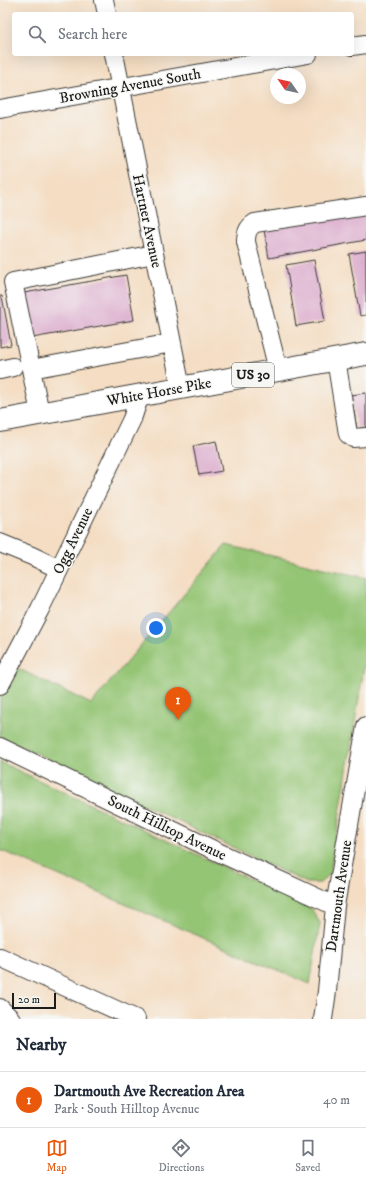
<!DOCTYPE html>
<html lang="en">
<head>
<meta charset="utf-8">
<style>
  body { margin:0; font-family:"IM FELL DW Pica",serif; background:#f6f6f7; color:#1f2937 }
  .compass { position:absolute; left:270px; top:68px; width:36px; height:36px; border-radius:50%; background:#fff; box-shadow:0 4px 16px #0002; rotate:304deg }
  .scale { position:absolute; left:12px; bottom:10px; width:44px; box-sizing:border-box; padding-left:4px; border:2px solid #1c1c1c; border-top:0; font-size:11px; line-height:14px; white-space:nowrap; color:#1c1c1c; -webkit-text-stroke:3px #f6f6f2; paint-order:stroke }
  .you { position:absolute; left:156px; top:628px; width:14px; height:14px; margin:-10px; border:3px solid #fff; border-radius:50%; background:#1a73e8; box-shadow:0 0 0 6px #1a73e833 }
  .badge { display:grid; place-items:center; width:26px; height:26px; border-radius:50%; background:#ea580c; color:#fff; font-size:13px; font-weight:700 }
  .pin { position:absolute; translate:-50% -33px; filter:drop-shadow(0 1px 2px #0008) }
  .pin::after { content:''; position:absolute; top:21px; width:14px; height:12px; background:inherit; clip-path:polygon(0 0,100% 0,50% 100%) }
  .list { margin:0; padding:0; list-style:none }
  h2 { display:flex; justify-content:space-between; align-items:center; height:52px; margin:0; padding:0 16px; font-size:17px }
  h2 small { font-size:13px; font-weight:400; color:#747a83 }
  .list li { display:grid; grid-template-columns:26px 1fr auto; gap:12px; align-items:center; box-sizing:border-box; height:56px; padding:0 16px; border-top:1px solid #e0e1e3 }
  .list b { display:block; font-size:15px; white-space:nowrap }
  .list p { margin:0; font-size:13px; white-space:nowrap; color:#747a83 }
  .list em { font-size:13px; font-style:normal; color:#747a83 }
  .icon { flex:none; width:22px; height:22px; fill:none; stroke:currentColor; stroke-width:2; stroke-linecap:round; stroke-linejoin:round }
  .map { position:relative; flex:none; width:366px; height:1019px; overflow:hidden }
  .search { position:absolute; background:#fff; box-shadow:0 4px 16px #0002; left:12px; right:12px; top:12px; height:44px; display:flex; align-items:center; gap:10px; box-sizing:border-box; padding:0 14px; border-radius:4px; color:#747a83; font-size:15px }
  .sheet { height:108px; background:#fff }
  nav { display:flex; justify-content:space-around; align-items:center; box-sizing:border-box; height:56px; border-top:1px solid #e0e1e3; background:#fff; font-size:11px; color:#747a83 }
  nav a { display:grid; justify-items:center; gap:2px }
  nav .on { color:#ea580c }
  .map>svg:first-child { display:block }
</style>
</head>
<body>
<div class="map">
<svg width="366" height="1019" viewBox="0 0 366 1019">
  <rect width="100%" height="100%" fill="#f6f6f2"/>
  <filter id="ink" filterUnits="userSpaceOnUse"><feTurbulence type="fractalNoise" baseFrequency=".025" numOctaves="2"/><feDisplacementMap in="SourceGraphic" scale="8" xChannelSelector="R" yChannelSelector="G"/><feConvolveMatrix kernelMatrix="1 2 1 2 8 2 1 2 1" color-interpolation-filters="sRGB"/></filter>
  <filter id="wash" filterUnits="userSpaceOnUse"><feTurbulence type="fractalNoise" baseFrequency=".012" numOctaves="4" result="noise"/><feDisplacementMap in="SourceGraphic" scale="16" xChannelSelector="R" yChannelSelector="G"/><feGaussianBlur stdDeviation="0.9" result="paint"/><feColorMatrix in="noise" values="0 0 0 0 0 0 0 0 0 0 0 0 0 0 0 0 0 1.4 0 .05"/><feComposite in="paint" operator="in"/></filter>
  <g filter="url(#wash)">
    <rect width="100%" height="100%" fill="#f4ddc2"/>
    <path fill="#94c574" stroke="#587048" d="M226,545L366,578V655L330,874L320,883H307L0,736V699L17,668L91,704Z
      M0,762L311,908L320,923L310,984L0,850Z"/>
    <g id="blocks">
      <path fill="#dcaccd" d="M366,210V240L269,258L264,230Z
        M366,251V315L360,316L349,254Z
        M314,260L325,321L296,326L286,265Z
        M126,275L134,320L32,338L24,293Z
        M0,296H2L11,345L0,347Z
        M366,393V427L357,429L351,395Z
        M216,441L222,471L199,475L193,446Z"/>
    </g>
  </g>
  <g filter="url(#ink)">
    <use href="#blocks" fill-opacity="0" stroke="#3c3935" stroke-width="1"/>
    <g fill="none" stroke-linecap="round" stroke-linejoin="round">
      <defs>
        <path id="minor" d="M104,0L107,14
          M352,46L366,44
          M114,54L181,388
          M0,109L308,54
          M336,359L348,434L353,438L366,437
          M31,369L13,282L154,254
          M0,370L13,367
          M278,370L246,242C246,234 247,228 255,223L366,206
          M40,413L31,369L172,343
          M0,543L32,556L59,569
          M0,685L40,609L132,419L140,395
          M0,747L220,853L335,906
          M0,957L136,1019
          M0,1008L11,1019
          M323,1019L327,991L335,906L366,726"/>
        <path id="highway" d="M0,421L366,354"/>
      </defs>
      <use href="#minor" stroke="#3c3935" stroke-width="20"/>
      <use href="#highway" stroke="#3c3935" stroke-width="24"/>
      <use href="#minor" stroke="#fff" stroke-width="18"/>
      <use href="#highway" stroke="#fff" stroke-width="22"/>
    </g>
  </g>
  <g text-anchor="middle" dominant-baseline="central" stroke-width="3" stroke-linejoin="round" paint-order="stroke">
    <rect fill="#f6f6f2" stroke="#5d5d5c" stroke-width="1" x="232" y="363" width="42" height="24" rx="3"/>
    <g font-size="14" font-weight="bold" fill="#1c1c1c">
      <text x="253" y="375">US 30</text>
    </g>
    <g font-size="15" fill="#1c1c1c" stroke="#f6f6f2">
      <text transform="translate(130 86) rotate(-10)">Browning Avenue South</text>
      <text transform="translate(147 221) rotate(78)">Hartner Avenue</text>
      <text transform="translate(159 392) rotate(-10)">White Horse Pike</text>
      <text transform="translate(73 541) rotate(-64)">Ogg Avenue</text>
      <text transform="translate(167 828) rotate(26)">South Hilltop Avenue</text>
      <text transform="translate(339 896) rotate(-82)">Dartmouth Avenue</text>
    </g>
  </g>
</svg>
<svg class="compass" viewBox="-18 -18 36 36"><path d="M0-13l5 13h-10z" fill="#e53935"/><path d="M0 13l5-13h-10z" fill="#747a83"/></svg>
<div class="scale">20 m</div>
<div class="you"></div>
<div class="pin badge" style="left:178px;top:720px">1</div>
<div class="search"><svg class="icon" aria-label="search" viewBox="0 0 24 24"><circle cx="10" cy="10" r="6"/><path d="M15 15l6 6"/></svg>Search here</div>
</div>
<section class="sheet">
<h2>Nearby<small></small></h2>
<ul class="list">
<li><span class="badge">1</span><div><b>Dartmouth Ave Recreation Area</b><p>Park · South Hilltop Avenue</p></div><em>40 m</em></li>
</ul>
</section>
<nav>
<a class="on"><svg class="icon" aria-label="map" viewBox="0 0 24 24"><path d="M3 6l6-2 6 2 6-2v14l-6 2-6-2-6 2zM9 4v14M15 6v14"/></svg>Map</a>
<a><svg class="icon" aria-label="directions" viewBox="0 0 24 24"><path d="M12 3l9 9-9 9-9-9zM9 14v-3h6M13 9l2 2-2 2"/></svg>Directions</a>
<a><svg class="icon" aria-label="saved" viewBox="0 0 24 24"><path d="M7 4h10v16l-5-4-5 4z"/></svg>Saved</a>
</nav>
</body>
</html>
